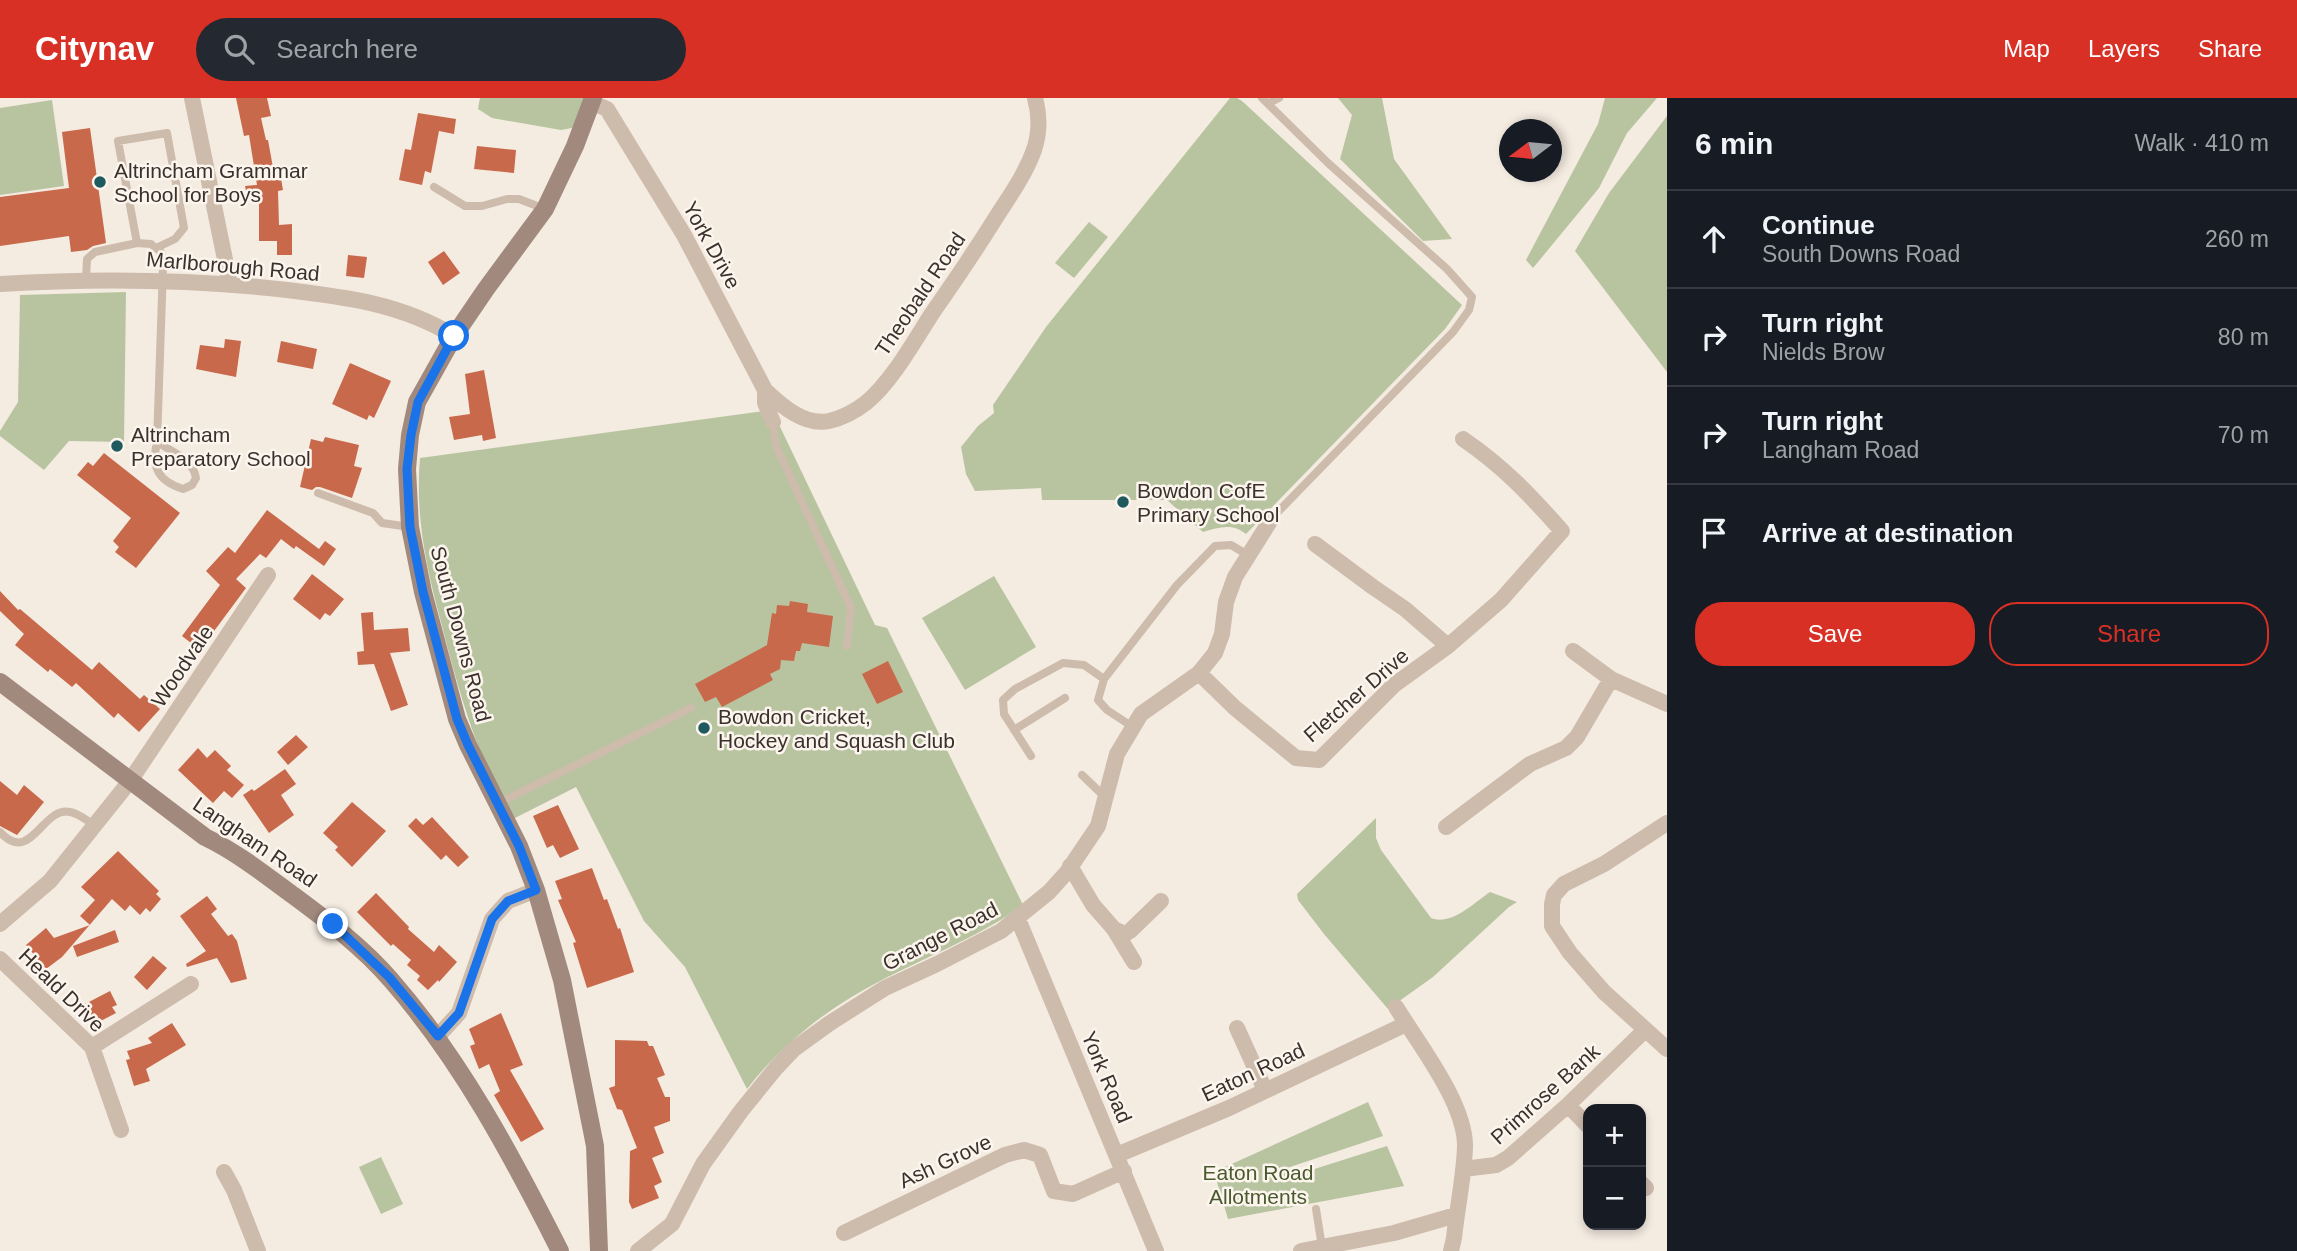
<!DOCTYPE html>
<html lang="en">
<head>
<meta charset="utf-8">
<style>
  body { margin:0; font-family:Helvetica,sans-serif; background:#242831; color:#f1f3f6 }
  .controls { position:absolute; right:21px; bottom:21px; display:grid; overflow:hidden; border-radius:14px; box-shadow:0 4px 10px #0003 }
  .controls button { width:63px; height:63px; display:grid; place-items:center; padding:0; border:0; border-bottom:2px solid #363941; background:#171b24; color:#f1f3f6; font:35px sans-serif }
  .compass { position:absolute; left:1499px; top:21px; width:63px; height:63px; border-radius:50%; background:#171b24; box-shadow:0 4px 10px #0003; rotate:254deg }
  .stop { position:absolute; width:21px; height:21px; margin:-16px; border:5px solid #1a73e8; border-radius:50%; background:#fff }
  .stop.end { background:#1a73e8; border-color:#fff; box-shadow:0 2px 7px #0008 }
  .list { margin:0; padding:0; list-style:none }
  h2 { display:flex; justify-content:space-between; align-items:center; height:91px; margin:0; padding:0 28px; font-size:30px }
  h2 small { font-size:23px; font-weight:400; color:#9ea1a6 }
  .list li { display:grid; grid-template-columns:46px 1fr auto; gap:21px; align-items:center; box-sizing:border-box; height:98px; padding:0 28px; border-top:2px solid #363941 }
  .list b { display:block; font-size:26px; white-space:nowrap }
  .list p { margin:0; font-size:23px; white-space:nowrap; color:#9ea1a6 }
  .list em { font-size:23px; font-style:normal; color:#9ea1a6 }
  .actions { display:flex; gap:14px; padding:21px 28px }
  .actions a { flex:1; padding:16px 0; border:2px solid #d93025; border-radius:28px; text-align:center; font-size:24px; color:#d93025 }
  .actions .main { background:#d93025; color:#fff }
  .icon { flex:none; width:38px; height:38px; fill:none; stroke:currentColor; stroke-width:2; stroke-linecap:round; stroke-linejoin:round }
  .map { position:relative; flex:none; width:1667px; height:1153px; overflow:hidden }
  header { display:flex; align-items:center; gap:42px; box-sizing:border-box; height:98px; padding:0 35px; background:#d93025; color:#fff }
  header strong { font-size:33px }
  nav { display:flex; gap:38px; margin-inline-start:auto; font-size:24px }
  .search { width:490px; height:63px; background:#242831; display:flex; align-items:center; gap:18px; box-sizing:border-box; padding:0 24px; border-radius:38px; color:#9ea1a6; font-size:26px }
  main { display:flex }
  aside { flex:1; background:#171b24 }
  .map>svg:first-child { display:block }
</style>
</head>
<body>
<header>
<strong>Citynav</strong>
<div class="search"><svg class="icon" aria-label="search" viewBox="0 0 24 24"><circle cx="10" cy="10" r="6"/><path d="M15 15l6 6"/></svg>Search here</div>
<nav><a>Map</a><a>Layers</a><a>Share</a></nav>
</header>
<main>
<div class="map">
<svg width="1667" height="1153" viewBox="0 0 1667 1153">
  <rect width="100%" height="100%" fill="#f4ebe1"/>
  <path fill="#b8c4a0" d="M480,0H585L582,15L572,30L561,32L492,20L478,11Z
    M1230,0H1237L1242,3L1462,207L1445,231L1246,436C1232,425 1220,429 1203,434L1167,402H1042L1041,390L975,393L966,376L961,349L978,328L994,315L993,307L1046,229Z
    M1338,0H1382L1394,61L1452,141L1423,143L1340,61L1352,17Z
    M1605,0H1657L1627,35L1599,90L1533,170L1526,162L1598,26Z
    M52,2L64,88L0,97V10Z
    M1667,18V274L1575,153L1609,95Z
    M1089,124L1108,139L1074,180L1055,165Z
    M126,194L124,344L69,343L44,372L0,338V333L18,304L20,197Z
    M772,312L875,527L887,530L1023,807C979,839 928,858 880,883C828,910 784,944 747,991L685,869L644,823L576,689L513,721C502,698 490,676 480,653C464,611 452,568 441,524C426,469 415,417 420,360Z
    M994,478L1036,549L965,592L922,520Z
    M1376,720V740L1381,752L1431,820C1451,828 1474,805 1490,794L1517,804L1509,809L1433,879L1388,911L1324,836L1298,802L1297,796Z
    M1368,1004L1383,1038L1284,1071L1286,1080L1387,1048L1404,1088L1228,1121L1214,1074Z
    M381,1059L403,1106L381,1116L359,1069Z"/>
  <path fill="#c8694b" d="M236,0H267L271,18L261,20L266,42H268L274,75H280L283,92L278,93L279,127L292,126V157H277V143H259V100L248,101L245,88L257,87L249,37L244,38Z
    M418,15L456,21L454,36L439,33L431,75L425,73L422,87L399,82L405,51L411,52Z
    M90,30L106,145L93,148L87,152L71,154L69,138L0,148V99L69,90L62,34Z
    M477,48L516,52L514,75L474,71Z
    M444,153L460,175L443,187L428,164Z
    M348,157L367,159L364,180L346,178Z
    M225,241L241,243L236,279L196,271L200,247L224,250Z
    M281,243L317,251L313,271L277,264Z
    M350,265L391,283L374,320L369,317L367,322L332,306Z
    M484,272L496,340L483,343L482,337L454,342L449,319L470,316L465,276Z
    M325,339L359,347L354,368L362,370L352,400L320,389H316L312,392L300,389L311,341L323,344Z
    M104,355L180,415L136,470L115,454L119,449L113,443L131,420L77,377L88,364L93,368Z
    M267,412L319,451L325,443L336,451L324,468L296,448L294,451L281,441L266,460L260,456L236,481L246,490L200,552L182,538L220,487L206,473L228,449L235,455Z
    M312,476L344,501L330,518L325,515L320,522L293,501Z
    M0,493L18,512L20,511L92,572L99,564L140,601L144,597L160,611L139,634L118,615L114,620L76,585L72,589L50,571L48,574L15,547L24,536L0,513Z
    M790,503L808,506L807,514L833,518L829,549L802,545L800,553H796L794,563L781,562L780,571L770,576L773,582L722,609L716,599L705,604L695,586L767,547L772,515L776,516L777,507L789,508Z
    M373,514L374,532L408,530L410,553L390,555L408,607L391,613L374,566L358,567L357,554L364,553L361,515Z
    M888,563L903,594L877,606L862,576Z
    M296,637L308,649L288,667L277,654Z
    M198,650L207,660L215,652L231,668L227,672L244,687L232,700L224,693L213,705L178,672Z
    M285,671L296,686L281,697L294,717L269,735L243,697L252,691L254,693Z
    M0,683L17,697L24,687L44,704L17,737L0,728Z
    M352,704L386,733L352,769L335,752L338,749L323,735Z
    M558,707L579,751L560,760L553,747L547,750L533,718Z
    M432,719L469,759L458,769L446,757L441,762L408,728L416,720L423,727Z
    M118,753L159,793L156,796L161,801L150,814L146,810L140,817L130,807L125,813L112,801L62,859L46,871L26,847L46,830L54,840L90,827L80,818L95,802L81,789Z
    M592,770L604,802L607,801L618,831L620,830L634,874L587,890L573,845L576,844L558,802L562,801L555,783Z
    M376,795L409,829L408,831L434,854L439,847L457,864L439,884L438,882L428,892L417,882L420,878L407,867L411,862L393,846L391,848L357,814Z
    M207,798L217,811L211,816L228,838L232,836L237,843L247,881L231,885L217,860L187,869L186,866L206,853L180,818Z
    M115,832L119,844L77,859L73,848Z
    M153,858L167,870L147,892L134,879Z
    M110,893L117,907L112,909L116,915L95,926L85,906Z
    M501,915L523,967L510,972L544,1031L521,1044L494,997L500,993L489,966L479,971L470,948L475,946L469,931Z
    M172,925L186,947L146,971L150,983L134,988L126,962L130,961L127,953L152,945L148,940Z
    M615,942L647,943L649,948H653L665,977L657,980L665,999H670V1023L654,1029L664,1055L652,1060L662,1084L654,1088L659,1100L632,1111L629,1104L630,1053L637,1050L622,1012L617,1011L609,990L615,988Z"/>
  <g fill="none" stroke-linecap="round" stroke-linejoin="round">
    <path stroke="#cdbbac" stroke-width="8" d="M1262,0L1328,65L1447,171L1472,199L1469,212L1453,234L1272,420
      M1269,5L1279,0
      M434,89L465,108H482L507,101H519L545,111
      M137,145L118,43L167,35L184,130L175,141L156,150
      M86,182L87,161L95,154L137,145L151,146L161,154L163,170L157,344C151,369 158,383 183,391L192,387L196,380C193,361 172,354 157,344
      M773,324L776,348L851,510L847,548
      M318,395L373,415L382,425L410,429
      M1133,629L1107,612L1098,602L1104,581L1177,487L1215,448L1231,447L1248,457
      M1014,632L1065,600
      M1031,658L1004,616L1003,602L1015,591L1063,565L1084,567L1104,581
      M1082,677L1106,700
      M497,706L691,610
      M0,734C31,768 42,708 70,714C78,715 87,723 95,727
      M1316,1111L1322,1149"/>
    <path stroke="#cdbbac" stroke-width="16" d="M192,0L230,186
      M593,5L607,11L684,137L765,292V305L773,324
      M0,186C96,180 191,181 287,192C346,199 402,206 454,238
      M765,292C782,308 804,328 829,323C842,320 857,312 867,304C893,282 914,243 933,214C954,184 975,153 995,121C1009,99 1025,77 1034,52C1040,34 1040,18 1035,0
      M1315,446L1373,489L1405,511L1448,548
      M1573,553L1611,581L1667,606
      M1199,575L1235,610L1296,660L1319,662L1394,587L1448,548L1501,502L1562,433C1530,397 1504,369 1463,341
      M1667,725L1604,766L1564,786L1554,797L1552,806V828L1570,855L1604,894L1667,951
      M1446,729L1530,666L1566,650L1577,639L1611,581
      M1070,768L1093,807L1114,831L1134,864
      M1018,821L1156,1153
      M0,826L50,783L130,683L268,477
      M1114,831L1125,836L1130,833L1161,803
      M0,861L92,949L121,1032
      M1396,909C1418,945 1466,1006 1465,1049C1464,1079 1457,1110 1454,1140L1451,1153
      M1237,930L1265,992
      M438,938L459,915L492,821L508,803L536,792
      M92,949L191,886
      M1568,1007L1588,1028
      M1117,1057L1229,1010L1406,926
      M1463,1071L1496,1067L1508,1060L1568,1007L1645,932
      M224,1074L234,1092L258,1153
      M1641,1085L1646,1090
      M844,1135L1005,1057L1024,1052L1040,1057L1054,1093L1073,1096L1124,1073
      M638,1153L672,1126L703,1066L741,1013L776,970L794,951L830,925L885,890L937,866L1001,833L1049,794L1067,774L1098,728L1117,656L1141,616L1199,575L1215,555L1222,536L1226,504L1235,479L1272,420
      M1301,1153L1394,1135L1456,1117"/>
    <path stroke="#a18a7d" stroke-width="18" d="M593,0L575,48L545,111L486,191L454,238L417,304L410,337L407,371L410,429L423,494L457,621L468,647L519,748L536,792L562,882L595,1048L599,1153
      M0,584L205,739C236,754 263,775 290,795C325,821 362,848 391,882C461,962 512,1058 560,1153"/>
  </g>
  <g fill="none" stroke-linecap="round" stroke-linejoin="round">
    <path stroke="#1a73e8" stroke-width="9" d="M333,826L389,879L438,938L459,915L492,821L508,803L536,792L519,748L468,647L457,621L423,494L410,429L407,371L411,337L418,304L454,238"/>
  </g>
  <g fill="#1f5a5e" stroke="#fbf5ee" stroke-width="2.5">
    <circle cx="100" cy="84" r="7"/>
    <circle cx="117" cy="348" r="7"/>
    <circle cx="1123" cy="404" r="7"/>
    <circle cx="704" cy="630" r="7"/>
  </g>
  <g text-anchor="middle" dominant-baseline="central" stroke-width="5" stroke-linejoin="round" paint-order="stroke">
    <g font-size="21" fill="#3b302b" stroke="#fbf5ee" text-anchor="start">
      <text x="114" y="72">Altrincham Grammar<tspan x="114" dy="24">School for Boys</tspan></text>
      <text x="131" y="336">Altrincham<tspan x="131" dy="24">Preparatory School</tspan></text>
      <text x="1137" y="392">Bowdon CofE<tspan x="1137" dy="24">Primary School</tspan></text>
      <text x="718" y="618">Bowdon Cricket,<tspan x="718" dy="24">Hockey and Squash Club</tspan></text>
    </g>
    <g font-size="21" fill="#3b302b" stroke="#fbf5ee">
      <text transform="translate(712 147) rotate(61)">York Drive</text>
      <text transform="translate(233 168) rotate(5)">Marlborough Road</text>
      <text transform="translate(920 196) rotate(-56)">Theobald Road</text>
      <text transform="translate(461 536) rotate(75)">South Downs Road</text>
      <text transform="translate(182 568) rotate(-56)">Woodvale</text>
      <text transform="translate(1356 597) rotate(-41)">Fletcher Drive</text>
      <text transform="translate(255 744) rotate(34)">Langham Road</text>
      <text transform="translate(940 838) rotate(-27)">Grange Road</text>
      <text transform="translate(62 892) rotate(44)">Heald Drive</text>
      <text transform="translate(1253 974) rotate(-25)">Eaton Road</text>
      <text transform="translate(1107 979) rotate(67)">York Road</text>
      <text transform="translate(1545 996) rotate(-42)">Primrose Bank</text>
      <text transform="translate(945 1063) rotate(-25)">Ash Grove</text>
    </g>
    <g font-size="21" fill="#4a5a2e" stroke="#fbf5ee">
      <text x="1258" y="1074">Eaton Road<tspan x="1258" dy="24">Allotments</tspan></text>
    </g>
  </g>
</svg>
<div class="controls">
<button>+</button>
<button>−</button>
</div>
<svg class="compass" viewBox="-18 -18 36 36"><path d="M0-13l5 13h-10z" fill="#e53935"/><path d="M0 13l5-13h-10z" fill="#9ea1a6"/></svg>
<div class="stop" style="left:454px;top:238px"></div>
<div class="stop end" style="left:333px;top:826px"></div>
</div>
<aside>
<h2>6 min<small>Walk · 410 m</small></h2>
<ul class="list">
<li><svg class="icon" aria-label="ahead" viewBox="0 0 24 24"><path d="M12 20V5M6 11l6-6 6 6"/></svg><div><b>Continue</b><p>South Downs Road</p></div><em>260 m</em></li>
<li><svg class="icon" aria-label="right" viewBox="0 0 24 24"><path d="M7 20v-9h11M14 6l5 5-5 5"/></svg><div><b>Turn right</b><p>Nields Brow</p></div><em>80 m</em></li>
<li><svg class="icon" aria-label="right" viewBox="0 0 24 24"><path d="M7 20v-9h11M14 6l5 5-5 5"/></svg><div><b>Turn right</b><p>Langham Road</p></div><em>70 m</em></li>
<li><svg class="icon" aria-label="arrive" viewBox="0 0 24 24"><path d="M6 21V4h12l-3 4 3 4H6"/></svg><div><b>Arrive at destination</b></div></li>
</ul>
<div class="actions"><a class="main">Save</a><a>Share</a></div>
</aside>
</main>
</body>
</html>
